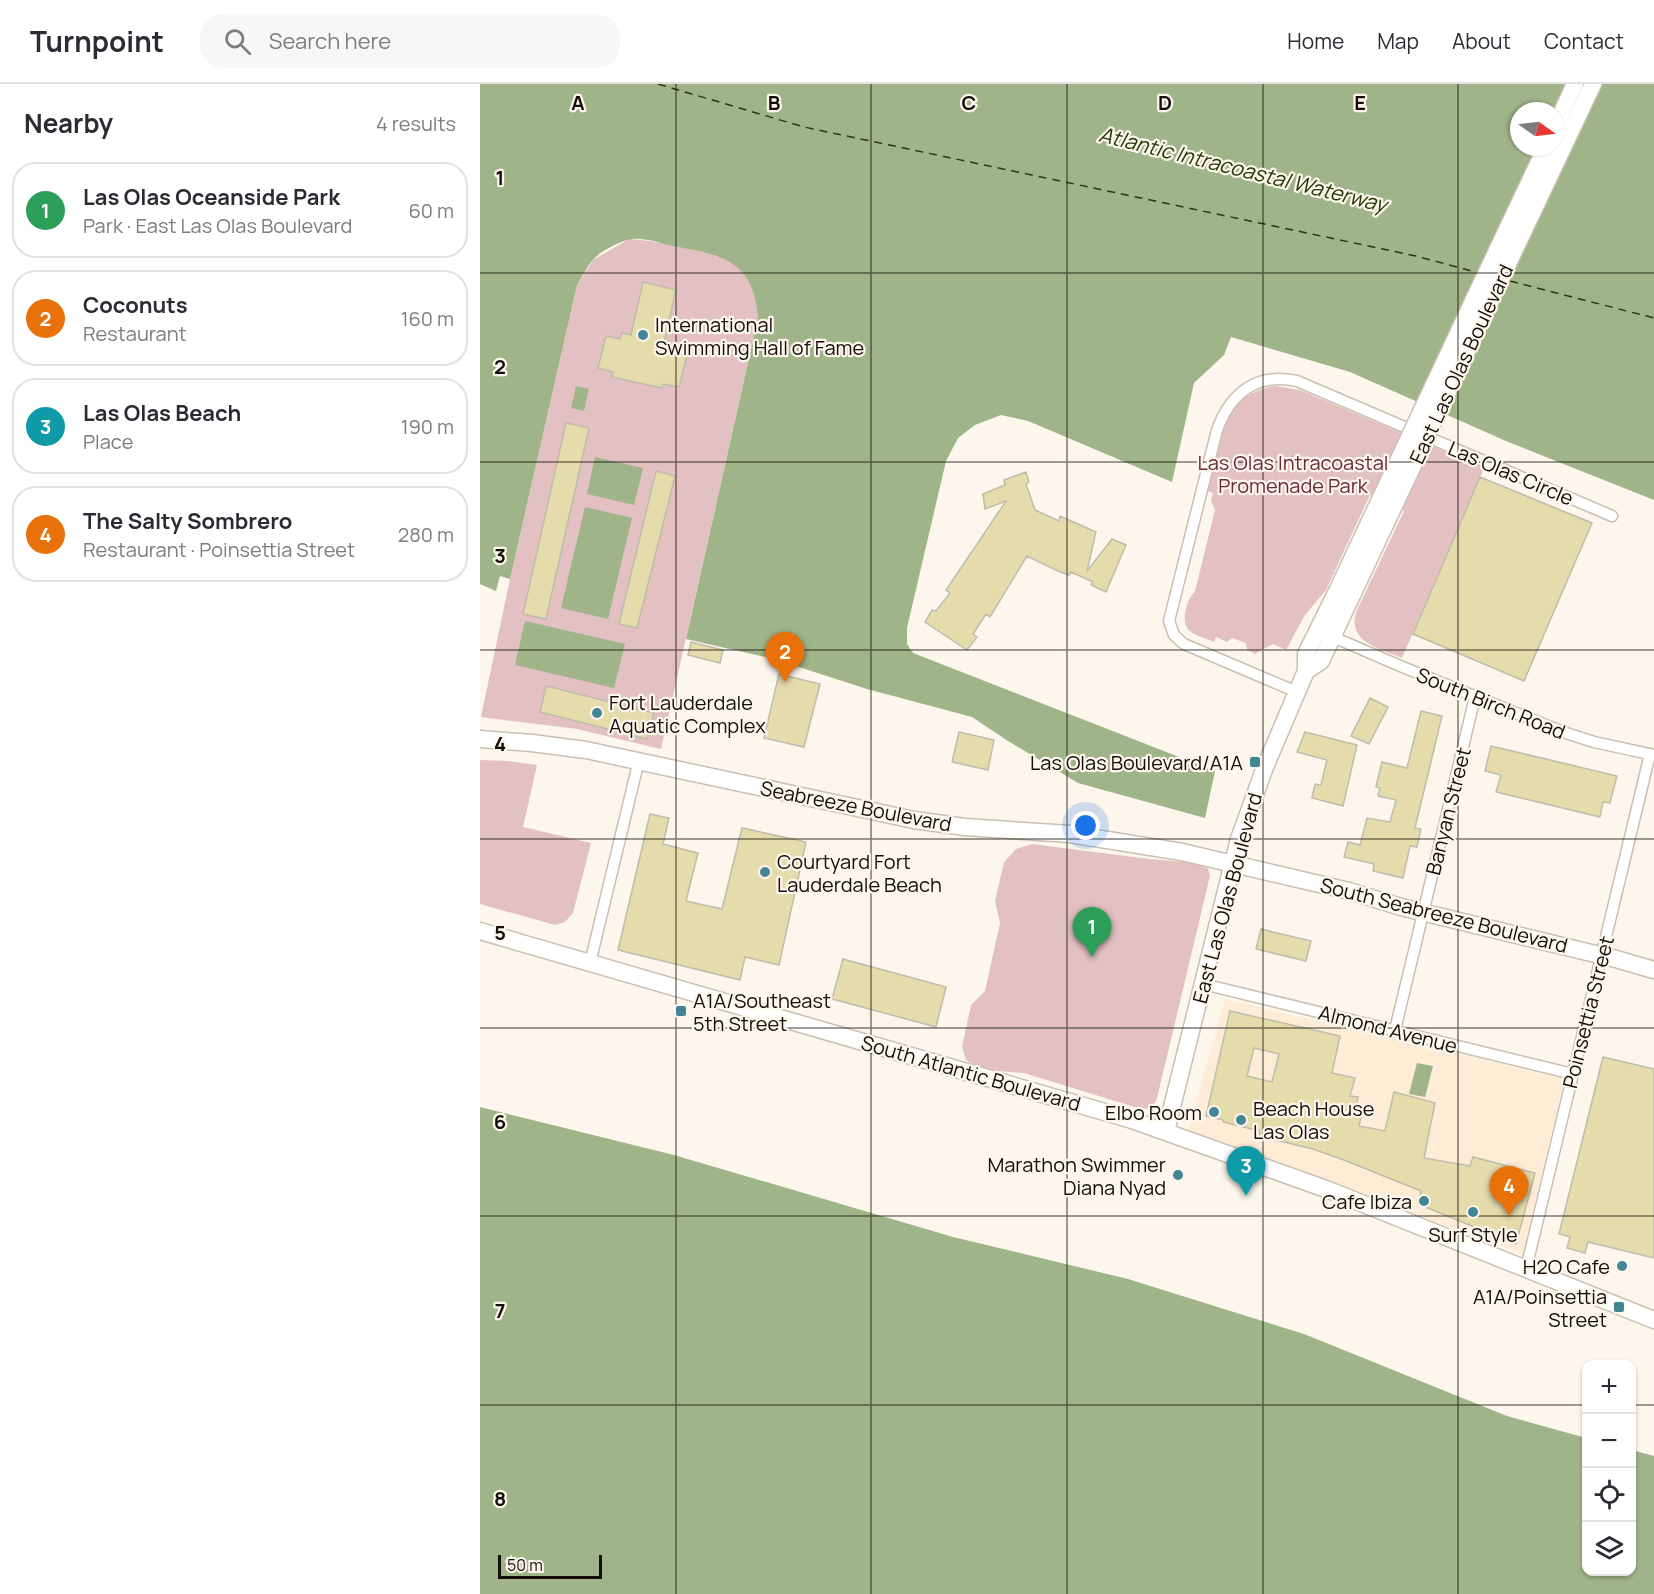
<!DOCTYPE html>
<html lang="en">
<head>
<meta charset="utf-8">
<style>
  body { margin:0; font-family:Manrope,sans-serif; background:#f7f7f7; color:#2b2b33 }
  .controls { position:absolute; right:18px; bottom:18px; display:grid; overflow:hidden; border-radius:12px; box-shadow:0 2px 4px #0004 }
  .controls button { width:54px; height:54px; display:grid; place-items:center; padding:0; border:0; border-bottom:2px solid #e1e1e2; background:#fff; color:#2b2b33; font:30px sans-serif }
  .compass { position:absolute; left:1030px; top:18px; width:54px; height:54px; border-radius:50%; background:#fff; box-shadow:0 2px 4px #0004; rotate:104deg }
  .scale { position:absolute; left:18px; bottom:15px; width:104px; box-sizing:border-box; padding-left:6px; border:3px solid #130e0a; border-top:0; font-size:16px; line-height:21px; white-space:nowrap; color:#130e0a; -webkit-text-stroke:4px #fdf6ed; paint-order:stroke }
  .you { position:absolute; left:606px; top:742px; width:21px; height:21px; margin:-15px; border:4px solid #fff; border-radius:50%; background:#1a73e8; box-shadow:0 0 0 9px #1a73e833 }
  .badge { display:grid; place-items:center; width:39px; height:39px; border-radius:50%; background:#428594; color:#fff; font-size:20px; font-weight:700 }
  .pin { position:absolute; translate:-50% -50px; filter:drop-shadow(0 2px 3px #0008) }
  .pin::after { content:''; position:absolute; top:32px; width:21px; height:18px; background:inherit; clip-path:polygon(0 0,100% 0,50% 100%) }
  .list { margin:0; padding:0; list-style:none }
  h2 { display:flex; justify-content:space-between; align-items:center; height:78px; margin:0; padding:0 24px; font-size:26px }
  h2 small { font-size:20px; font-weight:400; color:#7c7c81 }
  .list li { display:grid; grid-template-columns:39px 1fr auto; gap:18px; align-items:center; box-sizing:border-box; height:96px; margin:0 12px 12px; padding:0 12px; border:2px solid #e1e1e2; border-radius:24px }
  .list b { display:block; font-size:22px; white-space:nowrap }
  .list p { margin:0; font-size:20px; white-space:nowrap; color:#7c7c81 }
  .list em { font-size:20px; font-style:normal; color:#7c7c81 }
  .icon { flex:none; width:33px; height:33px; fill:none; stroke:currentColor; stroke-width:2; stroke-linecap:round; stroke-linejoin:round }
  .map { position:relative; flex:none; width:1174px; height:1510px; overflow:hidden }
  header { display:flex; align-items:center; gap:36px; box-sizing:border-box; height:84px; padding:0 30px; background:#fff; border-bottom:2px solid #e1e1e2 }
  header strong { font-size:28px }
  nav { display:flex; gap:33px; margin-inline-start:auto; font-size:21px }
  .search { width:420px; height:54px; background:#f7f7f7; display:flex; align-items:center; gap:15px; box-sizing:border-box; padding:0 21px; border-radius:24px; color:#7c7c81; font-size:22px }
  main { display:flex }
  aside { flex:1; background:#fff }
  .map>svg:first-child { display:block }
</style>
</head>
<body>
<header>
<strong>Turnpoint</strong>
<div class="search"><svg class="icon" aria-label="search" viewBox="0 0 24 24"><circle cx="10" cy="10" r="6"/><path d="M15 15l6 6"/></svg>Search here</div>
<nav><a>Home</a><a>Map</a><a>About</a><a>Contact</a></nav>
</header>
<main>
<aside>
<h2>Nearby<small>4 results</small></h2>
<ul class="list">
<li><span class="badge" style="background:#2e9e5b">1</span><div><b>Las Olas Oceanside Park</b><p>Park · East Las Olas Boulevard</p></div><em>60 m</em></li>
<li><span class="badge" style="background:#e8710a">2</span><div><b>Coconuts</b><p>Restaurant</p></div><em>160 m</em></li>
<li><span class="badge" style="background:#0f9aa8">3</span><div><b>Las Olas Beach</b><p>Place</p></div><em>190 m</em></li>
<li><span class="badge" style="background:#e8710a">4</span><div><b>The Salty Sombrero</b><p>Restaurant · Poinsettia Street</p></div><em>280 m</em></li>
</ul>
</aside>
<div class="map">
<svg width="1174" height="1510" viewBox="0 0 1174 1510">
  <rect width="100%" height="100%" fill="#fdf6ed"/>
  <path fill="#feecd7" d="M745,915L1084,995L1043,1170L708,1046Z"/>
  <path fill="#e3c0c2" d="M149,155C168,156 186,160 205,164C252,175 274,181 278,234L181,665L97,645L1,633L30,495L97,201L113,176Z
    M795,302L820,306L1004,384L922,574C900,565 865,557 877,526L924,427L890,411L846,506L825,531L806,566L793,560L775,570L767,566L766,559L752,554L747,558L736,553L734,558C715,550 700,549 706,525C708,517 709,514 715,507L735,426L731,417L733,409L728,407C739,362 739,311 795,302Z
    M0,676L28,677L57,681L43,743L111,759L93,829L85,838L75,841L0,820Z
    M552,760L669,775L707,778L728,784L730,792L677,1014L673,1024L661,1025L544,989L516,987L492,980L486,976L482,963L491,921L505,907L520,839L515,817L524,778L536,765Z"/>
  <path fill="#a0b489" fill-rule="evenodd" d="M0,0H1174V416L1026,357L870,288L751,253L744,271L714,299L692,398L548,337L521,331L495,341L478,354L466,377L427,544V560L433,569L735,687L725,734L598,699L528,657L492,633L387,605L294,575L206,555L278,234C273,173 240,172 189,161C177,158 159,152 147,156C137,159 119,168 112,177C106,184 102,193 97,201L30,495L20,492L16,507L0,500ZM1039,27H1075V63H1039Z
    M96,302L109,305L104,327L91,324Z
    M115,373L163,384L154,421L107,410Z
    M105,423L152,434L128,535L81,524Z
    M45,537L145,560L134,604L35,581Z
    M937,979L953,982L945,1013L929,1010Z
    M0,1023L194,1071L473,1153L648,1195L824,1250L1027,1332L1106,1354V1488H1152V1366L1174,1372V1510H0Z"/>
  <g fill="none" stroke-linecap="round" stroke-linejoin="round">
    <path stroke="#273908" stroke-width="1.5" stroke-dasharray="8 6" stroke-linecap="butt" d="M178,0L324,43L936,172L999,189
      M1030,197L1174,234"/>
  </g>
  <path fill="#e5dcac" stroke="#bebcab" stroke-width="1.5" fill-rule="evenodd" d="M163,198L196,206L184,258L192,260L191,267L207,271L199,303L183,300L182,304L132,293L133,288L118,284L126,252L140,255L142,249L151,251Z
    M86,339L109,344L66,535L43,530Z
    M176,387L195,392L157,544L139,540Z
    M546,388L549,398L546,400L555,426L579,437L580,432L616,448L607,487L632,455L646,461L626,508L611,501L613,498L591,488L589,491L578,487L547,472L510,533L506,530L493,550L497,553L487,566L445,538L452,526L456,527L470,509L466,506L526,417L505,425L503,410L525,401L524,396Z
    M1000,393L1112,439L1044,597L933,550Z
    M211,558L243,566L240,579L208,571Z
    M299,590L340,600L324,663L284,654Z
    M66,602L174,629L167,655L60,628Z
    M890,614L908,623L889,660L871,652Z
    M941,627L962,632L935,744L941,745L937,763L930,762L923,794L893,787L894,780L864,773L868,758L880,761L887,734L910,738L916,716L898,712L900,704L896,703L902,678L927,684Z
    M479,648L514,656L508,686L472,678Z
    M825,648L877,661L863,722L832,714L835,700L841,701L847,676L817,668Z
    M1011,662L1137,692L1130,719L1123,718L1120,733L1016,708L1021,691L1005,687Z
    M170,730L189,734L183,760L218,769L206,817L242,825L262,744L326,758L299,881L265,873L260,896L138,866Z
    M781,845L831,857L826,877L776,865Z
    M363,875L466,903L456,943L352,915Z
    M750,927L860,952L852,989L875,994L870,1012L878,1013L875,1032L881,1033L879,1042L905,1047L914,1008L955,1019L944,1074L990,1082L993,1073L1055,1089L1036,1160L938,1120L941,1107L864,1076L833,1065L779,1052L780,1047L743,1038V1036L726,1032ZM774,964L799,970L792,998L767,992Z
    M1123,973L1174,985V1174L1108,1158L1105,1169L1087,1164L1090,1153L1079,1150Z"/>
  <g fill="none" stroke-linecap="round" stroke-linejoin="round">
    <defs>
      <path id="minor" d="M853,553L925,584L1083,648L1114,658L1174,671
        M817,608L704,560L694,551L689,537L737,346C750,310 776,288 817,297L1132,432
        M110,879L159,676
        M723,900L1093,990
        M915,946L995,613
        M1046,1185L1170,670"/>
      <path id="primary" d="M1075,43L1095,0
        M995,213L1066,63
        M1009,220L1113,0
        M826,587L841,577L873,509
        M0,655L52,659L106,666L434,736L485,743L590,750L702,768L869,807L921,823L1136,875L1174,886
        M0,847L652,1036L846,1105L1174,1236
        M686,1047L759,755L785,683L826,587V570L859,503"/>
    </defs>
    <use href="#minor" stroke="#cbbfb1" stroke-width="13"/>
    <use href="#primary" stroke="#cbbfb1" stroke-width="19"/>
    <use href="#minor" stroke="#fff" stroke-width="10"/>
    <use href="#primary" stroke="#fff" stroke-width="16"/>
    <defs>
      <path id="primary-bridge" d="M859,503L995,213
        M873,509L1009,220"/>
    </defs>
    <use href="#primary-bridge" stroke="#cbbfb1" stroke-width="19" stroke-linecap="butt"/>
    <use href="#primary-bridge" stroke="#fff" stroke-width="16"/>
  </g>
  <path fill="none" stroke="#130e0a" stroke-width="1.5" stroke-opacity="0.55" d="M196,0V1510M391,0V1510M587,0V1510M783,0V1510M978,0V1510M0,189H1174M0,378H1174M0,566H1174M0,755H1174M0,944H1174M0,1132H1174M0,1321H1106M1152,1321H1174"/>
  <g fill="#428594" stroke="#fdf6ed" stroke-width="2">
    <circle cx="163" cy="251" r="6"/>
    <circle cx="117" cy="629" r="6"/>
    <rect x="769" y="672" width="12" height="12" rx="3"/>
    <circle cx="285" cy="788" r="6"/>
    <rect x="195" y="921" width="12" height="12" rx="3"/>
    <circle cx="734" cy="1028" r="6"/>
    <circle cx="761" cy="1036" r="6"/>
    <circle cx="698" cy="1091" r="6"/>
    <circle cx="944" cy="1117" r="6"/>
    <circle cx="993" cy="1128" r="6"/>
    <circle cx="1142" cy="1182" r="6"/>
    <rect x="1133" y="1217" width="12" height="12" rx="3"/>
  </g>
  <g text-anchor="middle" dominant-baseline="central" stroke-width="4.5" stroke-linejoin="round" paint-order="stroke">
    <g font-size="20" fill="#130e0a" stroke="#fdf6ed" text-anchor="end">
      <text x="175" y="240" text-anchor="start">International<tspan x="175" dy="23">Swimming Hall of Fame</tspan></text>
      <text x="129" y="618" text-anchor="start">Fort Lauderdale<tspan x="129" dy="23">Aquatic Complex</tspan></text>
      <text x="763" y="678">Las Olas Boulevard/A1A</text>
      <text x="297" y="777" text-anchor="start">Courtyard Fort<tspan x="297" dy="23">Lauderdale Beach</tspan></text>
      <text x="213" y="916" text-anchor="start">A1A/Southeast<tspan x="213" dy="23">5th Street</tspan></text>
      <text x="773" y="1024" text-anchor="start">Beach House<tspan x="773" dy="23">Las Olas</tspan></text>
      <text x="722" y="1028">Elbo Room</text>
      <text x="686" y="1080">Marathon Swimmer<tspan x="686" dy="23">Diana Nyad</tspan></text>
      <text x="932" y="1117">Cafe Ibiza</text>
      <text x="993" y="1150" text-anchor="middle">Surf Style</text>
      <text x="1130" y="1182">H2O Cafe</text>
      <text x="1127" y="1212">A1A/Poinsettia<tspan x="1127" dy="23">Street</tspan></text>
    </g>
    <g font-size="20" fill="#130e0a" stroke="#fdf6ed">
      <text transform="translate(981 280) rotate(-65)">East Las Olas Boulevard</text>
      <text transform="translate(1031 389) rotate(23)">Las Olas Circle</text>
      <text transform="translate(1011 619) rotate(22)">South Birch Road</text>
      <text transform="translate(376 722) rotate(11)">Seabreeze Boulevard</text>
      <text transform="translate(968 727) rotate(-76)">Banyan Street</text>
      <text transform="translate(747 814) rotate(-75)">East Las Olas Boulevard</text>
      <text transform="translate(964 831) rotate(14)">South Seabreeze Boulevard</text>
      <text transform="translate(1108 928) rotate(-76)">Poinsettia Street</text>
      <text transform="translate(908 945) rotate(14)">Almond Avenue</text>
      <text transform="translate(491 989) rotate(16)">South Atlantic Boulevard</text>
    </g>
    <g font-size="20" fill="#692832" stroke="#fdf6ed">
      <text x="813" y="378">Las Olas Intracoastal<tspan x="813" dy="23">Promenade Park</tspan></text>
    </g>
    <g font-size="21" font-style="italic" fill="#273908" stroke="#fdf6ed">
      <text transform="translate(763 85) rotate(14)">Atlantic Intracoastal Waterway</text>
    </g>
  </g>
  <g font-size="20" text-anchor="middle" font-weight="bold" fill="#130e0a" stroke="#fdf6ed" stroke-width="4.5" stroke-linejoin="round" paint-order="stroke">
    <text x="98" y="26">A</text>
    <text x="294" y="26">B</text>
    <text x="489" y="26">C</text>
    <text x="685" y="26">D</text>
    <text x="880" y="26">E</text>
    <text x="20" y="101">1</text>
    <text x="20" y="290">2</text>
    <text x="20" y="479">3</text>
    <text x="20" y="667">4</text>
    <text x="20" y="856">5</text>
    <text x="20" y="1045">6</text>
    <text x="20" y="1234">7</text>
    <text x="20" y="1422">8</text>
  </g>
</svg>
<div class="controls">
<button>+</button>
<button>−</button>
<button><svg class="icon" aria-label="locate" viewBox="0 0 24 24"><circle cx="12" cy="12" r="6"/><path d="M12 2v4M12 18v4M2 12h4M18 12h4"/></svg></button>
<button><svg class="icon" aria-label="layers" viewBox="0 0 24 24"><path d="M12 4l9 5-9 5-9-5zM3 14l9 5 9-5"/></svg></button>
</div>
<svg class="compass" viewBox="-18 -18 36 36"><path d="M0-13l5 13h-10z" fill="#e53935"/><path d="M0 13l5-13h-10z" fill="#7c7c81"/></svg>
<div class="scale">50 m</div>
<div class="you"></div>
<div class="pin badge" style="left:612px;top:873px;background:#2e9e5b">1</div>
<div class="pin badge" style="left:305px;top:598px;background:#e8710a">2</div>
<div class="pin badge" style="left:766px;top:1112px;background:#0f9aa8">3</div>
<div class="pin badge" style="left:1029px;top:1132px;background:#e8710a">4</div>
</div>
</main>
</body>
</html>
